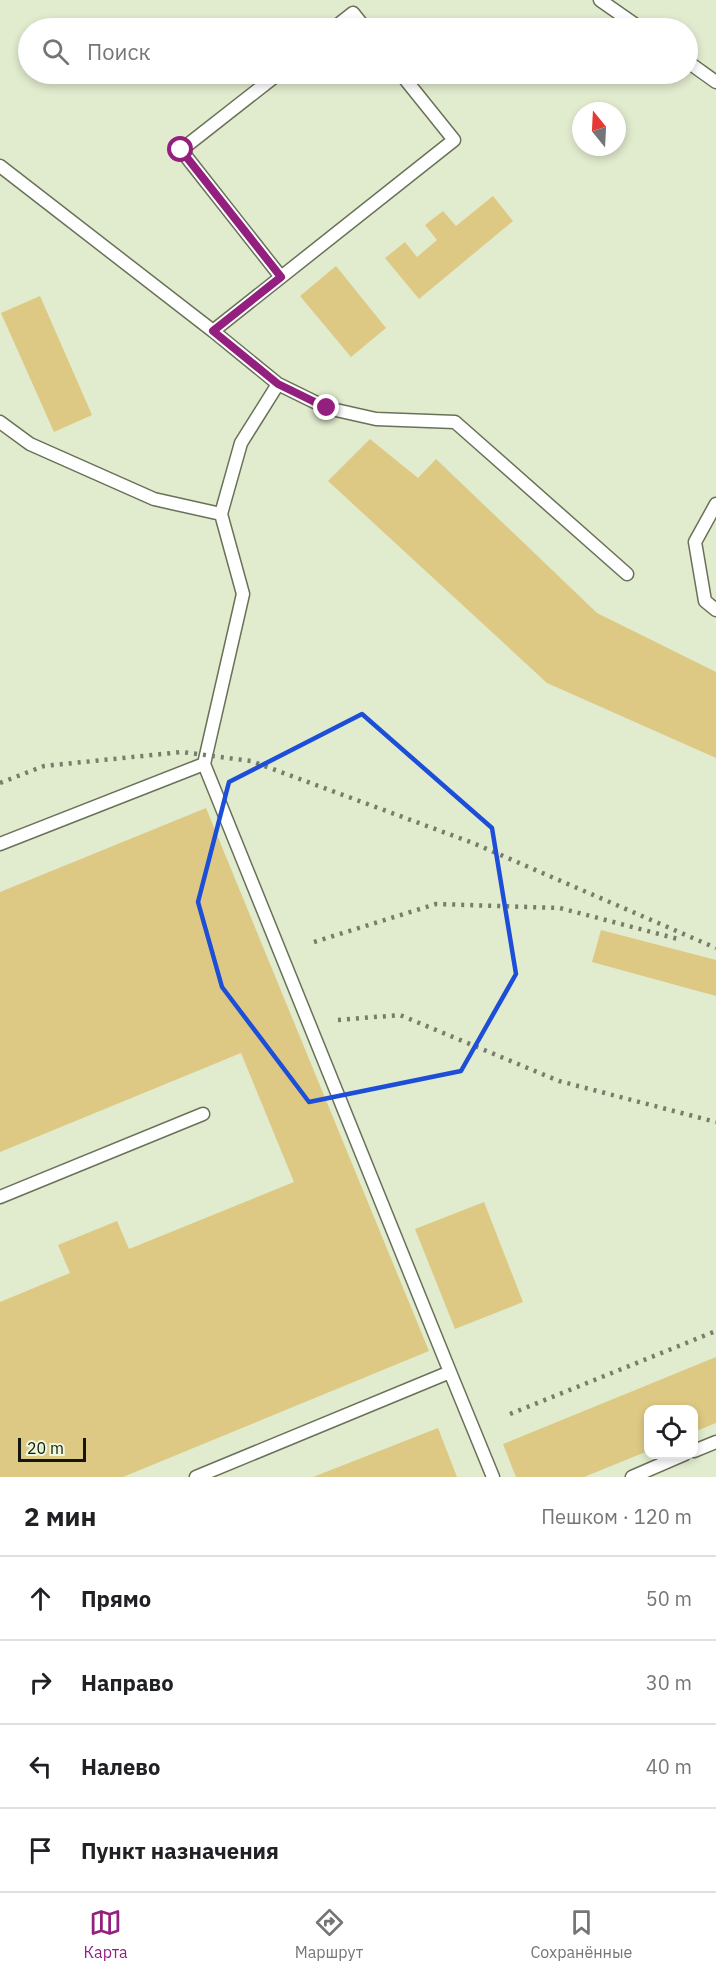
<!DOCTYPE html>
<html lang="ru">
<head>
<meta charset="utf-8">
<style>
  body { margin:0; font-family:"IBM Plex Sans",sans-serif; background:#f2f2f2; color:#202124 }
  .controls { position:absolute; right:18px; bottom:18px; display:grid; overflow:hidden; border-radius:12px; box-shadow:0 3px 9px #0003 }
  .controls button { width:54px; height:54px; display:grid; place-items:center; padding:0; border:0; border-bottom:2px solid #e0e0e0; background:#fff; color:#202124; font:30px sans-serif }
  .compass { position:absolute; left:572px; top:102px; width:54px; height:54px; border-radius:50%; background:#fff; box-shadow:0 3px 9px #0003; rotate:342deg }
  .scale { position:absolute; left:18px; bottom:15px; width:68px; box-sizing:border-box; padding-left:6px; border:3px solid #14170d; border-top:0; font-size:16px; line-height:21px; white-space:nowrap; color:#14170d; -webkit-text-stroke:4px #eef8db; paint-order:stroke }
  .stop { position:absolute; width:18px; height:18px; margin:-14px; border:4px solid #931f7e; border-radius:50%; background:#fff }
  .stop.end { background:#931f7e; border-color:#fff; box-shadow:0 2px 6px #0008 }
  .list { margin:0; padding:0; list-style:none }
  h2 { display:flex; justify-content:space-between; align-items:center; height:78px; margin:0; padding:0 24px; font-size:26px }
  h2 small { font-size:20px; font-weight:400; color:#757577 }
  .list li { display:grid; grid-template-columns:39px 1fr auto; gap:18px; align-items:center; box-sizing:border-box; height:84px; padding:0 24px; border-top:2px solid #e0e0e0 }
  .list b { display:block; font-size:22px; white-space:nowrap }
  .list em { font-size:20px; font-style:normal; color:#757577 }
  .icon { flex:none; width:33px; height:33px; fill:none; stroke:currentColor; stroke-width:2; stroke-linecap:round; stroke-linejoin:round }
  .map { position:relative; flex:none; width:716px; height:1477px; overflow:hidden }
  .search { position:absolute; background:#fff; box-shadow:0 3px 9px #0003; left:18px; right:18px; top:18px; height:66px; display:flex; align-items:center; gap:15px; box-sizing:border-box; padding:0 21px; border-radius:33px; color:#757577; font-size:22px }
  .sheet { height:414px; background:#fff }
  nav { display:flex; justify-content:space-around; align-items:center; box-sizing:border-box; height:84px; border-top:2px solid #e0e0e0; background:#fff; font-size:16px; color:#757577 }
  nav a { display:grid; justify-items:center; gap:3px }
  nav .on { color:#931f7e }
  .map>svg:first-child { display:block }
</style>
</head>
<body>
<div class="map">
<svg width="716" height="1477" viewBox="0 0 716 1477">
  <rect width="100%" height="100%" fill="#e1ebce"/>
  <path fill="#dec984" d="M493,196L513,221L419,299L385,258L405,242L417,257L437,240L425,225L443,211L456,226Z
    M336,266L386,328L351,357L300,296Z
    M40,296L92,415L54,432L1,313Z
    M370,439L418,478L436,459L597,613L716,672V758L547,683L328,481Z
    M206,808L429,1351L123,1477H0V1302L70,1273L58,1245L117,1221L129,1249L294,1182L241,1053L0,1152V892Z
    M601,930L716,960V996L592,962Z
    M484,1202L523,1302L455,1329L415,1229Z
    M716,1357V1423L694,1432V1410H648V1451L584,1477H516L503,1444Z
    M438,1428L457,1477H313Z"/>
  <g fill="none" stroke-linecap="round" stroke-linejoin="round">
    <defs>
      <path id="service" d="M600,0L640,28
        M334,28L353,13L365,28
        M688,62L716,82
        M278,74L181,150L281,277
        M0,166L213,331L278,384L241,443L221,514L243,594L204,764
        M213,331L454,140L401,74
        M278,384L327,408L376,419L455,422L627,574
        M0,422L30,444L154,499L221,514
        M716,504L695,542L705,601L716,610
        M0,844L204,764L450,1372
        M0,1197L203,1114
        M694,1451L716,1442
        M196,1477L450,1372L493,1477
        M632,1477L685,1454"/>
    </defs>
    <use href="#service" stroke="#697158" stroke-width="15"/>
    <use href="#service" stroke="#fff" stroke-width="12"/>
    <path stroke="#767d69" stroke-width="4.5" stroke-dasharray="3 6" stroke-linecap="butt" d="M0,783L44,766L182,752L251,761L473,843L716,948
      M314,942L436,904L560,908L678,939
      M338,1020L400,1015L559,1081L716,1122
      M510,1414L716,1331"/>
  </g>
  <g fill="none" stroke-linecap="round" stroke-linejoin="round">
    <path stroke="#931f7e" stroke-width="8" d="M181,150L281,277L213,331L278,384L327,408"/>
  </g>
  <path fill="none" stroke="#1d4ed8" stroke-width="4.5" stroke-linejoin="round" d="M362,714L492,828L516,974L461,1071L309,1102L222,987L198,902L229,782Z"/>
</svg>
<div class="controls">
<button><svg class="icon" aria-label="locate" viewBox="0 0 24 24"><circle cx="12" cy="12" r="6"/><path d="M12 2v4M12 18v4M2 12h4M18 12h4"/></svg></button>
</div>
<svg class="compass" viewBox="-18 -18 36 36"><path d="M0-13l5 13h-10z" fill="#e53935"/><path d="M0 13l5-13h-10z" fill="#757577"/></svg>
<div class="scale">20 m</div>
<div class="stop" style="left:181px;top:150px"></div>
<div class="stop end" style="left:327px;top:408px"></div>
<div class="search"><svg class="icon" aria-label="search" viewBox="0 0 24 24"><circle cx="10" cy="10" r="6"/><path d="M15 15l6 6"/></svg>Поиск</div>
</div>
<section class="sheet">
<h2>2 мин<small>Пешком · 120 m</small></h2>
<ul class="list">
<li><svg class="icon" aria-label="ahead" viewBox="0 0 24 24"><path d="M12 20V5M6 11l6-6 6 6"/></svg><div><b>Прямо</b></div><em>50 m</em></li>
<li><svg class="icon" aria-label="right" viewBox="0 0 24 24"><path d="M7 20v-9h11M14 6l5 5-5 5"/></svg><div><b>Направо</b></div><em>30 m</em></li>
<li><svg class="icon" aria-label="left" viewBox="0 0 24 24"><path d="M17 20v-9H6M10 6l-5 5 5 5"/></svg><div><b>Налево</b></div><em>40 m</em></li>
<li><svg class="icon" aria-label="arrive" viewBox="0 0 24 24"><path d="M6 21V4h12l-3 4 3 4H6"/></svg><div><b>Пункт назначения</b></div></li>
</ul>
</section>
<nav>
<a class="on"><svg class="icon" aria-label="map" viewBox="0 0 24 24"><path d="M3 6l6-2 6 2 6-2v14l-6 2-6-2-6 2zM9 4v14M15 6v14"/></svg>Карта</a>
<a><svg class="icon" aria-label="directions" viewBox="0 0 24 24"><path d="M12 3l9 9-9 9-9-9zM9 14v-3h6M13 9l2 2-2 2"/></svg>Маршрут</a>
<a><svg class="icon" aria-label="saved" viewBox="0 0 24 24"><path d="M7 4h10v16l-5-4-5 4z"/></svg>Сохранённые</a>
</nav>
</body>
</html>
